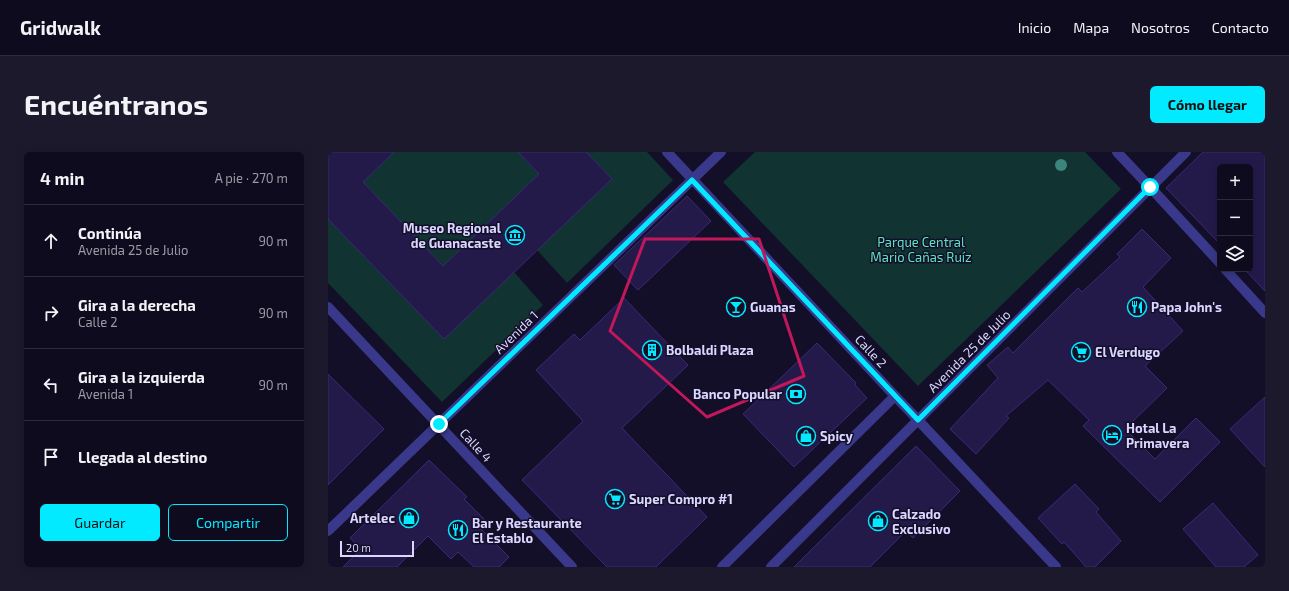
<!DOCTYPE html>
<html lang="es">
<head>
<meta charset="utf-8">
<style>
  body { margin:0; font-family:"Exo 2",sans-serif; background:#1c192c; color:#f1f3f6 }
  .controls { position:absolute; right:12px; top:12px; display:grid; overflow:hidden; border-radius:6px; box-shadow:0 2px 10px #0003 }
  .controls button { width:36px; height:36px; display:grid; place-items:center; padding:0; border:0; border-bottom:1px solid #2e2b3d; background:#0e0b1f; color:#f1f3f6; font:20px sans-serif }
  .scale { position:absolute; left:12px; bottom:10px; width:74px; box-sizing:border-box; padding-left:4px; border:2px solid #dad6ff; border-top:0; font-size:11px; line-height:14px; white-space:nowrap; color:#dad6ff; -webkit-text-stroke:3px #130f29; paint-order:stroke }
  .stop { position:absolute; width:12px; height:12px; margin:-9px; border:3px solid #02eaff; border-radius:50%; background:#fff }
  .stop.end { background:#02eaff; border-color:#fff; box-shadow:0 1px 4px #0008 }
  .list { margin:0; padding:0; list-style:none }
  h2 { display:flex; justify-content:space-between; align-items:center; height:52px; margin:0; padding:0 16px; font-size:17px }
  h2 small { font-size:13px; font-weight:400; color:#9b9ba4 }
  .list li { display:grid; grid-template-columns:26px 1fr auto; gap:12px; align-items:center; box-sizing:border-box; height:72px; padding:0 16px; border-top:1px solid #2e2b3d }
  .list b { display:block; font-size:15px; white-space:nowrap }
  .list p { margin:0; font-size:13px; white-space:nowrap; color:#9b9ba4 }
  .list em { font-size:13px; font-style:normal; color:#9b9ba4 }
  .actions { display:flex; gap:8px; padding:12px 16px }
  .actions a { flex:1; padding:9px 0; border:1px solid #02eaff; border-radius:6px; text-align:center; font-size:14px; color:#02eaff }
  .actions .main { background:#02eaff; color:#111 }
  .icon { flex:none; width:22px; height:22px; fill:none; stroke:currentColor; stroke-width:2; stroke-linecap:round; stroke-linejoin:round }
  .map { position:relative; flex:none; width:937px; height:415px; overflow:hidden; border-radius:6px }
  header { display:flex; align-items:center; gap:24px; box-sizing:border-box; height:56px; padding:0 20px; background:#0e0b1f; border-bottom:1px solid #2e2b3d }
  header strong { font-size:19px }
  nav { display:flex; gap:22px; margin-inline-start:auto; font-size:14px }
  .intro { display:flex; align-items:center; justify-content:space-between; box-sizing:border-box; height:96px; padding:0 24px }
  h1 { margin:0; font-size:28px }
  .button { padding:10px 18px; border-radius:6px; background:#02eaff; color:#111; font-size:14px; font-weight:700 }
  main { display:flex; gap:24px; padding:0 24px }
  aside { flex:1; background:#0e0b1f; border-radius:6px; box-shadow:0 2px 10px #0003 }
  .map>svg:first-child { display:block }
</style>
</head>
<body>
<header>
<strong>Gridwalk</strong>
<nav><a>Inicio</a><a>Mapa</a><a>Nosotros</a><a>Contacto</a></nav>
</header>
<div class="intro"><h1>Encuéntranos</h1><a class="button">Cómo llegar</a></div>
<main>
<aside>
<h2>4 min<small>A pie · 270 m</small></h2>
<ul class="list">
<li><svg class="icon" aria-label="ahead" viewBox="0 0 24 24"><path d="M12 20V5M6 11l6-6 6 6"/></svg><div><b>Continúa</b><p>Avenida 25 de Julio</p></div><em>90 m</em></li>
<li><svg class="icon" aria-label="right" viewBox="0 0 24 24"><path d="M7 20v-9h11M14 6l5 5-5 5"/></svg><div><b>Gira a la derecha</b><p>Calle 2</p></div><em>90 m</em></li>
<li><svg class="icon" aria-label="left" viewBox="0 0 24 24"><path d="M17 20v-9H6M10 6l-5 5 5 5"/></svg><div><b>Gira a la izquierda</b><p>Avenida 1</p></div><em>90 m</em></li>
<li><svg class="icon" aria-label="arrive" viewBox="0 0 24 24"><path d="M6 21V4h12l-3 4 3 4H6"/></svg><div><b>Llegada al destino</b></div></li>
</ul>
<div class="actions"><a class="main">Guardar</a><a>Compartir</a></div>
</aside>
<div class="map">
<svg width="937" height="415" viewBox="0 0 937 415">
  <rect width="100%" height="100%" fill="#130f29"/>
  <path fill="#113331" d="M66,0H190L211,22L115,114L35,30Z
    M258,0H319L345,28L239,131L209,98L284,27Z
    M427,0H757L793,37L590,234L395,30Z
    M0,67L116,187L186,120L215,153L114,250L0,131Z"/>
  <path fill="#231a4a" stroke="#392b77" d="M0,0H66L35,30L115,114L211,22L190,0H258L284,27L116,187L0,67Z
    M875,0H937V139L916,117H922V15H892V92L838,36Z
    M359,44L383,69L310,138L286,113Z
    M814,77L843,106L815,135L855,179L817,214L839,236L797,277L827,307L868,266L892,290L832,350L755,274L761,268L720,228L678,264L681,266L648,302L622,277L670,226L659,213L680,195L685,201L750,136L754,140L792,105L789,102Z
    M296,146L360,213L294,276L379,365L328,415H279L194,328L255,269L208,218L246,182L252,188Z
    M489,191L528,231L527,233L539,246L466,315L415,262Z
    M0,222L56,277L0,333Z
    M937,245V315L902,277Z
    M588,294L632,339L585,386L578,379L542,415H466Z
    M101,308L139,345L136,347L160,371L153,377L181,405L171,415H146L130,400L123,407L100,384L69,415H15L33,397L22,386Z
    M747,332L771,357L768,360L793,389L767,415H758L736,390L734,392L710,366Z
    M885,351L930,403L916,415H888L855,377Z"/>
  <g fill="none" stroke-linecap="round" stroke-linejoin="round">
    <path stroke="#39388a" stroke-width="10" d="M789,0L822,35"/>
    <path stroke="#39388a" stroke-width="10" d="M339,0L567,244
      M0,155L244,415
      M590,268L728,415"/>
    <path stroke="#39388a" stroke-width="10" d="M822,35L892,111
      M897,117L937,161
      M0,379L393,0
      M394,415L567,244L590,268
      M443,415L858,0"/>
  </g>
  <circle fill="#3b857d" cx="733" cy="13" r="6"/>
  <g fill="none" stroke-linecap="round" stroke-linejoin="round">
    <path stroke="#02eaff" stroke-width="5" d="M111,272L364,28L590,268L822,35"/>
  </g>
  <path fill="none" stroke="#c2185b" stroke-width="3" stroke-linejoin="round" d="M317,87H431L476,224L379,265L282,179Z"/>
  <defs>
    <symbol id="museum-ring" viewBox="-11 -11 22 22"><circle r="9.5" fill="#130f29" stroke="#02eaff" stroke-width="1.5"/><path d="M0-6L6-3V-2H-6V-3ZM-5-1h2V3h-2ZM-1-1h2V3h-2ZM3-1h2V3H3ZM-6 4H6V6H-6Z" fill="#02eaff"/></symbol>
    <symbol id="bar-ring" viewBox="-11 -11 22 22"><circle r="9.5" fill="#130f29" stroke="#02eaff" stroke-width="1.5"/><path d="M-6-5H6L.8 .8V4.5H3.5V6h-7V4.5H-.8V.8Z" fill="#02eaff"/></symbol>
    <symbol id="restaurant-ring" viewBox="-11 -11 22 22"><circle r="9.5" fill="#130f29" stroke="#02eaff" stroke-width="1.5"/><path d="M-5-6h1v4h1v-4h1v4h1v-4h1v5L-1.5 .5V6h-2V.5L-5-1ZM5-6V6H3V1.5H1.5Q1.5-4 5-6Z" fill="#02eaff"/></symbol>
    <symbol id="building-ring" viewBox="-11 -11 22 22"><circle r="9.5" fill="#130f29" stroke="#02eaff" stroke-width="1.5"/><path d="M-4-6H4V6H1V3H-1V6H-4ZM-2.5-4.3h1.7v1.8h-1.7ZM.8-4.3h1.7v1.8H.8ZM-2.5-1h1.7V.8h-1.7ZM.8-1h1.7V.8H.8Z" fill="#02eaff"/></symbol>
    <symbol id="supermarket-ring" viewBox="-11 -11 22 22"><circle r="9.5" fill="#130f29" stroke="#02eaff" stroke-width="1.5"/><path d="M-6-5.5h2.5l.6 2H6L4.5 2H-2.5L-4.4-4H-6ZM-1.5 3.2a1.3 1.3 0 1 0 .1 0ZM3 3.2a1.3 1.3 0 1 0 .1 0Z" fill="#02eaff"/></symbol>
    <symbol id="bank-ring" viewBox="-11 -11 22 22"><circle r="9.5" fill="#130f29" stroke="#02eaff" stroke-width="1.5"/><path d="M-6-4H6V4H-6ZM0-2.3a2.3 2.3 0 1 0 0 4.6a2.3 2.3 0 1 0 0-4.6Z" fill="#02eaff"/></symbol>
    <symbol id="hotel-ring" viewBox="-11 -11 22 22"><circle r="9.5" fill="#130f29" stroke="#02eaff" stroke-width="1.5"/><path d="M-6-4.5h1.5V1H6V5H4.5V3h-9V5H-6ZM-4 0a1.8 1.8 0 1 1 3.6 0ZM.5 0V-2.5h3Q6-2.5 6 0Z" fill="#02eaff"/></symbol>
    <symbol id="shop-ring" viewBox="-11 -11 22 22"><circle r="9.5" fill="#130f29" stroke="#02eaff" stroke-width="1.5"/><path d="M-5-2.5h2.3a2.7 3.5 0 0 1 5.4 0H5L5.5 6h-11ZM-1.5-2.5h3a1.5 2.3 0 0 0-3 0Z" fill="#02eaff"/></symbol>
  </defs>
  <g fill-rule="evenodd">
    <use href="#museum-ring" x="176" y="72" width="22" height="22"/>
    <use href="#bar-ring" x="397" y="144" width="22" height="22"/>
    <use href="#restaurant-ring" x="798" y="144" width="22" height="22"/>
    <use href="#building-ring" x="313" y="187" width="22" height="22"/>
    <use href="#supermarket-ring" x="742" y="189" width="22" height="22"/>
    <use href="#bank-ring" x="457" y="231" width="22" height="22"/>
    <use href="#hotel-ring" x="773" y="272" width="22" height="22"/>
    <use href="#shop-ring" x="467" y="273" width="22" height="22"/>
    <use href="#supermarket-ring" x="276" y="336" width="22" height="22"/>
    <use href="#shop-ring" x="70" y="355" width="22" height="22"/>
    <use href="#shop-ring" x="539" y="358" width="22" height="22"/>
    <use href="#restaurant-ring" x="119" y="367" width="22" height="22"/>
  </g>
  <g text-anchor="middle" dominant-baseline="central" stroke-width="3" stroke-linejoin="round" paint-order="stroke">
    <g font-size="13" font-weight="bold" fill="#dad6ff" stroke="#130f29" text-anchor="start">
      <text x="173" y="76" text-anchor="end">Museo Regional<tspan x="173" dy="15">de Guanacaste</tspan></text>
      <text x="422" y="155">Guanas</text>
      <text x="823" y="155">Papa John's</text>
      <text x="338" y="198">Bolbaldi Plaza</text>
      <text x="767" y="200">El Verdugo</text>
      <text x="454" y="242" text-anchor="end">Banco Popular</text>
      <text x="798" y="276">Hotal La<tspan x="798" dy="15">Primavera</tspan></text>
      <text x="492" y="284">Spicy</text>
      <text x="301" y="347">Super Compro #1</text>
      <text x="564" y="362">Calzado<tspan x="564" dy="15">Exclusivo</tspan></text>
      <text x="67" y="366" text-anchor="end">Artelec</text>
      <text x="144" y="371">Bar y Restaurante<tspan x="144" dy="15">El Establo</tspan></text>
    </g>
    <g font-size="13" fill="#5ce5c1" stroke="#130f29">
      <text x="593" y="90">Parque Central<tspan x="593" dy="15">Mario Cañas Ruíz</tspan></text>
    </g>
    <g font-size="13" fill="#dad6ff" stroke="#130f29">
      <text transform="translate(188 180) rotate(-44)">Avenida 1</text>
      <text transform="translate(543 199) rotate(47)">Calle 2</text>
      <text transform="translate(641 199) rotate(-45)">Avenida 25 de Julio</text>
      <text transform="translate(148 293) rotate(47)">Calle 4</text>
    </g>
  </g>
</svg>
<div class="controls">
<button>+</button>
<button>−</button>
<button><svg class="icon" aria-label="layers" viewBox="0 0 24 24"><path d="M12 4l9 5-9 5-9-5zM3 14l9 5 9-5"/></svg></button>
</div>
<div class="scale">20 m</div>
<div class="stop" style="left:822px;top:35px"></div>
<div class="stop end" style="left:111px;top:272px"></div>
</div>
</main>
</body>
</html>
